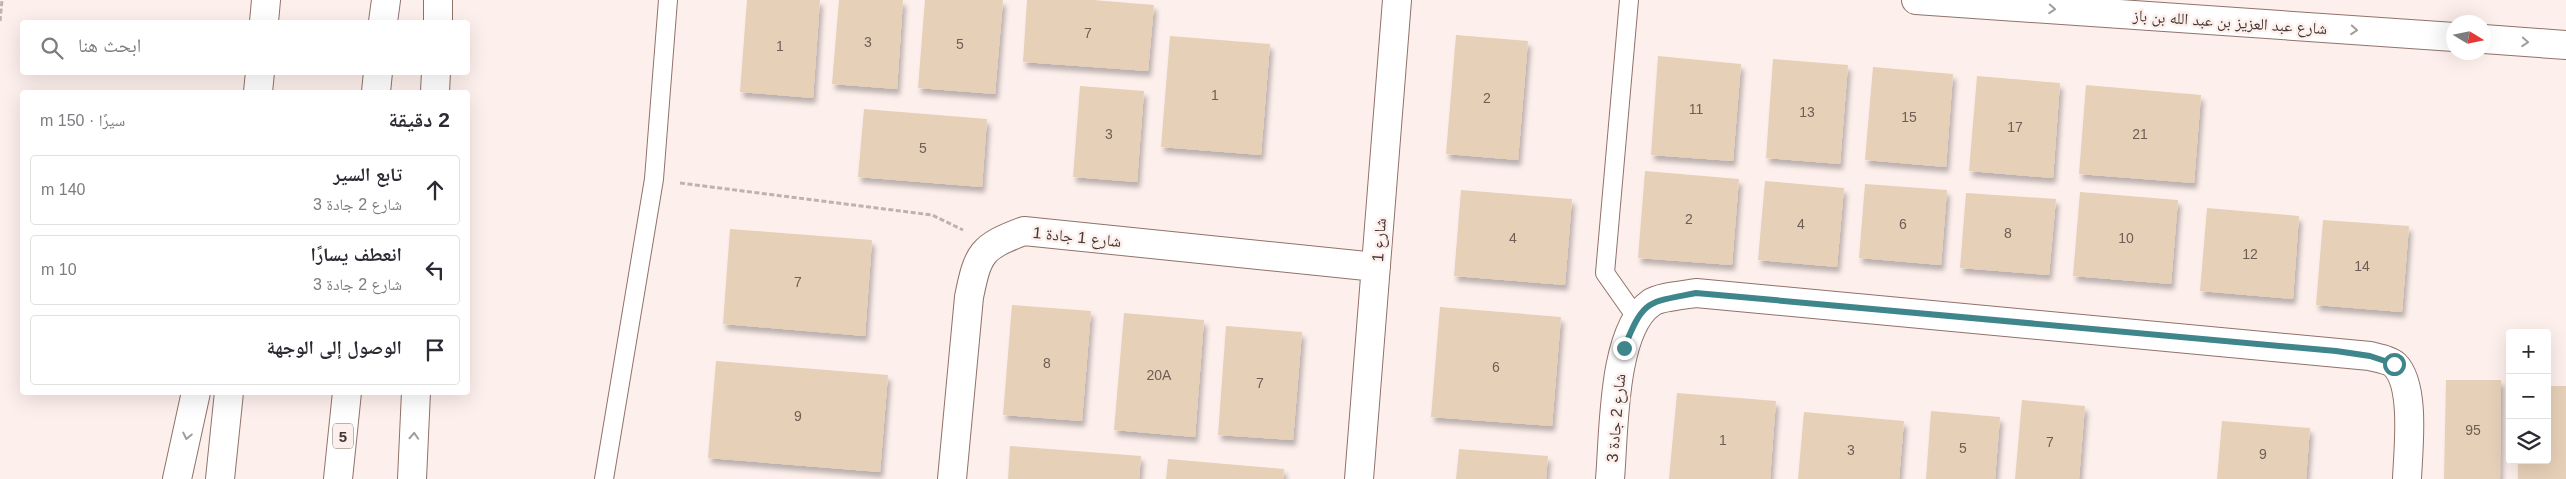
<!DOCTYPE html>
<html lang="ar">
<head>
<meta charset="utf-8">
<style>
  body { margin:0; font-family:Arial,"Noto Naskh Arabic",sans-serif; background:#f7f7f7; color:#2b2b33; direction:rtl }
  .controls { position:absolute; right:15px; bottom:15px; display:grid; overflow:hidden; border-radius:5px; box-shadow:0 5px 20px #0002 }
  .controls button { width:45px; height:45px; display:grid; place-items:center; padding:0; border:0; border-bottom:1px solid #e1e1e2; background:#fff; color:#2b2b33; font:25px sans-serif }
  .compass { position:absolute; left:2446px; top:15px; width:45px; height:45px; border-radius:50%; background:#fff; box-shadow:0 5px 20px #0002; rotate:100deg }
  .stop { position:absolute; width:15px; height:15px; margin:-11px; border:4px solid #3e868b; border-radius:50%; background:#fff }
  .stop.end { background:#3e868b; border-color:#fff; box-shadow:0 1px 5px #0008 }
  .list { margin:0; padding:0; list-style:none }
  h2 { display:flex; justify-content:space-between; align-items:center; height:65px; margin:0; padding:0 20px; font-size:21px }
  h2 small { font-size:16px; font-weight:400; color:#7c7c81 }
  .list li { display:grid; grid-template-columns:32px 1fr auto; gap:15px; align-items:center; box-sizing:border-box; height:70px; margin:0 10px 10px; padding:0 10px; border:1px solid #e1e1e2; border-radius:5px }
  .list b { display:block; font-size:19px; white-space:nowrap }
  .list p { margin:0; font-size:16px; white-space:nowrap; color:#7c7c81 }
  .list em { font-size:16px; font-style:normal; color:#7c7c81 }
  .icon { flex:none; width:28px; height:28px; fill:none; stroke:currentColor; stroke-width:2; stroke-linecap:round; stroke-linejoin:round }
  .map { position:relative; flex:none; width:2566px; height:479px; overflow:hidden; direction:ltr }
  .search { position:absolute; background:#fff; box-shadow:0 5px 20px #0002; left:20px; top:20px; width:450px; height:55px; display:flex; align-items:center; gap:12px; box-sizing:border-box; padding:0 18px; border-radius:5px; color:#7c7c81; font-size:19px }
  .panel { position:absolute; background:#fff; box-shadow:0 5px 20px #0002; left:20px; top:90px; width:450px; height:305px; border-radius:5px; direction:rtl }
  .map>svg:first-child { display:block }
</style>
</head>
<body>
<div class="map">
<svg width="2566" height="479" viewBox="0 0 2566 479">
  <defs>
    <filter id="shadow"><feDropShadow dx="3" dy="5.5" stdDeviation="2.5" flood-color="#0004"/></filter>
  </defs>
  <rect width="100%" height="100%" fill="#fdefeb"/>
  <path fill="#e7d0b8" filter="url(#shadow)" d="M747,0H820L813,98L740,92Z
    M839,0H903L897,89L832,84Z
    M925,0H1003L995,94L918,88Z
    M1027,0H1093L1154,5L1148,71L1023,62Z
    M1456,35L1528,41L1518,160L1446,154Z
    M1170,36L1270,44L1261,155L1161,147Z
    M1658,56L1741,64L1733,161L1651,155Z
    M1773,59L1848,65L1840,164L1766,158Z
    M1873,67L1953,74L1946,167L1865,160Z
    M1977,76L2060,83L2053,178L1969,171Z
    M2086,85L2201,95L2194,183L2079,174Z
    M1080,86L1144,91L1137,182L1073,177Z
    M864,109L987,119L982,187L858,177Z
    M1645,171L1739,179L1732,265L1638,258Z
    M1765,181L1844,188L1837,267L1758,260Z
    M1865,184L1947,190L1941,265L1859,258Z
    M1461,190L1572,199L1565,285L1454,276Z
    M2080,192L2178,200L2171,284L2073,276Z
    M1966,193L2056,199L2049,275L1960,268Z
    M2207,208L2299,216L2293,299L2200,291Z
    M2323,220L2409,226L2402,312L2316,305Z
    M730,229L872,240L865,336L723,324Z
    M1012,305L1091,311L1082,421L1003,415Z
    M1440,307L1561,317L1552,426L1431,417Z
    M1124,313L1204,320L1195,437L1114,430Z
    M1226,326L1302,332L1293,440L1218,435Z
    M716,361L888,375L880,472L708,458Z
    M2446,380H2501L2500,479H2444Z
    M2547,386H2566V479H2518V460H2547Z
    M1677,393L1776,401L1770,479H1669Z
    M2022,400L2085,406L2079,479H2015Z
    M1931,411L2000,417L1995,479H1926Z
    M1804,412L1904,421L1899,479H1798Z
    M2222,421L2310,428L2306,479H2217Z
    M1010,446L1141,456L1139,479H1008Z
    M1459,449L1548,456L1546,479H1456Z
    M1168,459L1284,469L1283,479H1166Z"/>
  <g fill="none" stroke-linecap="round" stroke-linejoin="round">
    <defs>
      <path id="lane" d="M1629,0L1605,273L1636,317
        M604,479L654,179L668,0"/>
      <path id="street" d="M952,479L969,297C978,253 981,247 1024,231L1376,267
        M1359,479L1397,0
        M1610,479C1614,434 1612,330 1651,303C1659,297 1685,295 1696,293L2370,356C2377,358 2390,360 2395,365C2416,386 2408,451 2407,479"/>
      <path id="secondary" d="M1916,0L2454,37
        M2484,39L2566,45"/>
      <path id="highway" d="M438,0V22
        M264,22L266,0
        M383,22L386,0
        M258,92L260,72
        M376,92L378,72
        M435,92L436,72
        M177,479L196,392
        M220,479L229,392
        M338,479L347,392
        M412,479L416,392"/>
    </defs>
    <use href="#lane" stroke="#907269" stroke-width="20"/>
    <use href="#street" stroke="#907269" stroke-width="30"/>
    <use href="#secondary" stroke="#907269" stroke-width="30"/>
    <use href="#highway" stroke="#907269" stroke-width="30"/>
    <path stroke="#bfb2ae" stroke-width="3" stroke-dasharray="5 2.5" stroke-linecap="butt" d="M0,21L2,0
      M680,183L932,215L963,230"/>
    <use href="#lane" stroke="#fff" stroke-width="18"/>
    <use href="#street" stroke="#fff" stroke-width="28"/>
    <use href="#secondary" stroke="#fff" stroke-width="28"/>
    <use href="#highway" stroke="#fff" stroke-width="28"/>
  </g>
  <defs><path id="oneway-chevron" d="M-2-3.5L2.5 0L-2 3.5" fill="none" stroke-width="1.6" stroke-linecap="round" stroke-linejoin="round" transform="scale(1.25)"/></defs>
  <g stroke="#a29c9a">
    <use href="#oneway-chevron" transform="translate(2052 9) rotate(4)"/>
    <use href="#oneway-chevron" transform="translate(2354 30) rotate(4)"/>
    <use href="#oneway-chevron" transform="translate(2525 42) rotate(4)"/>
    <use href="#oneway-chevron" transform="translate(187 436) rotate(102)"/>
    <use href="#oneway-chevron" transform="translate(414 436) rotate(-87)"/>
  </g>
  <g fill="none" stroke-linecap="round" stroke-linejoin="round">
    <path stroke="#3e868b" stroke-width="6" d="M1624,348C1644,299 1646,303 1696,293L2336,351L2370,356L2394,364"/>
  </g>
  <g text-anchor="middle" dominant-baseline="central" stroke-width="5" stroke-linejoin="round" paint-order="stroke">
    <g font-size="14" fill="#6e5e55">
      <text x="1088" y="33">7</text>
      <text x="868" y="42">3</text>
      <text x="960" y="44">5</text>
      <text x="780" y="46">1</text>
      <text x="1215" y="95">1</text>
      <text x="1487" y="98">2</text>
      <text x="1696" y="109">11</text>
      <text x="1807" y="112">13</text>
      <text x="1909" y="117">15</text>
      <text x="2015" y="127">17</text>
      <text x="1109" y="134">3</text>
      <text x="2140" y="134">21</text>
      <text x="923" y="148">5</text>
      <text x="1689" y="219">2</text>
      <text x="1801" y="224">4</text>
      <text x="1903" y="224">6</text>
      <text x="2008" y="233">8</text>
      <text x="1513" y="238">4</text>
      <text x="2126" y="238">10</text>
      <text x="2250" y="254">12</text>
      <text x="2362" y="266">14</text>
      <text x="798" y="282">7</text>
      <text x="1047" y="363">8</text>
      <text x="1496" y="367">6</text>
      <text x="1159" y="375">20A</text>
      <text x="1260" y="383">7</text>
      <text x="798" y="416">9</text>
      <text x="2473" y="430">95</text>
      <text x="1723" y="440">1</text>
      <text x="2050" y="442">7</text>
      <text x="1963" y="448">5</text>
      <text x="1851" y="450">3</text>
      <text x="2263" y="454">9</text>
    </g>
    <rect fill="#fdefeb" stroke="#7c6f6b" stroke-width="1" x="333" y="423.5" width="20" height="25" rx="4"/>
    <g font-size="15" font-weight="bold" fill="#453834">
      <text x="343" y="436">5</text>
    </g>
    <g font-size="16" fill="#453834" stroke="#fdefeb">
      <text transform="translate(2230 22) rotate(4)">شارع عبد العزيز بن عبد الله بن باز</text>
      <text transform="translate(1077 237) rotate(6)">شارع 1 جادة 1</text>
      <text transform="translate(1379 240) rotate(-86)">شارع 1</text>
      <text transform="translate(1616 418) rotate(-85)">شارع 2 جادة 3</text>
    </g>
  </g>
</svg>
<div class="controls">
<button>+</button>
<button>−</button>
<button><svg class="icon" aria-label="layers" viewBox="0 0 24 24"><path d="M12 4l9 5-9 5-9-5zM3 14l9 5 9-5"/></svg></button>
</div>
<svg class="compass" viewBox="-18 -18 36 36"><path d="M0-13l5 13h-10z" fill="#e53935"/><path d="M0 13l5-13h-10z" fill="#7c7c81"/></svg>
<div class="stop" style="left:2394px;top:364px"></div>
<div class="stop end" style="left:1624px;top:348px"></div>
<div class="search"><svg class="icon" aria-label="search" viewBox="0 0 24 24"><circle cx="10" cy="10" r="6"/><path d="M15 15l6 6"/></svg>ابحث هنا</div>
<section class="panel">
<h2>2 دقيقة<small>سيرًا · 150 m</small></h2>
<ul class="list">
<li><svg class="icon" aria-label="ahead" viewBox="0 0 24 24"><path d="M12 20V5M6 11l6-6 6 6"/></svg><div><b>تابع السير</b><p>شارع 2 جادة 3</p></div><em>140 m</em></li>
<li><svg class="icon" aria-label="left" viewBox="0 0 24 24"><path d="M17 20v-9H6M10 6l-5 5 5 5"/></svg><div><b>انعطف يسارًا</b><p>شارع 2 جادة 3</p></div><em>10 m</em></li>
<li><svg class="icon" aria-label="arrive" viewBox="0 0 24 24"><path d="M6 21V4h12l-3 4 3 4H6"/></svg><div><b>الوصول إلى الوجهة</b></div></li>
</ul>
</section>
</div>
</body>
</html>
